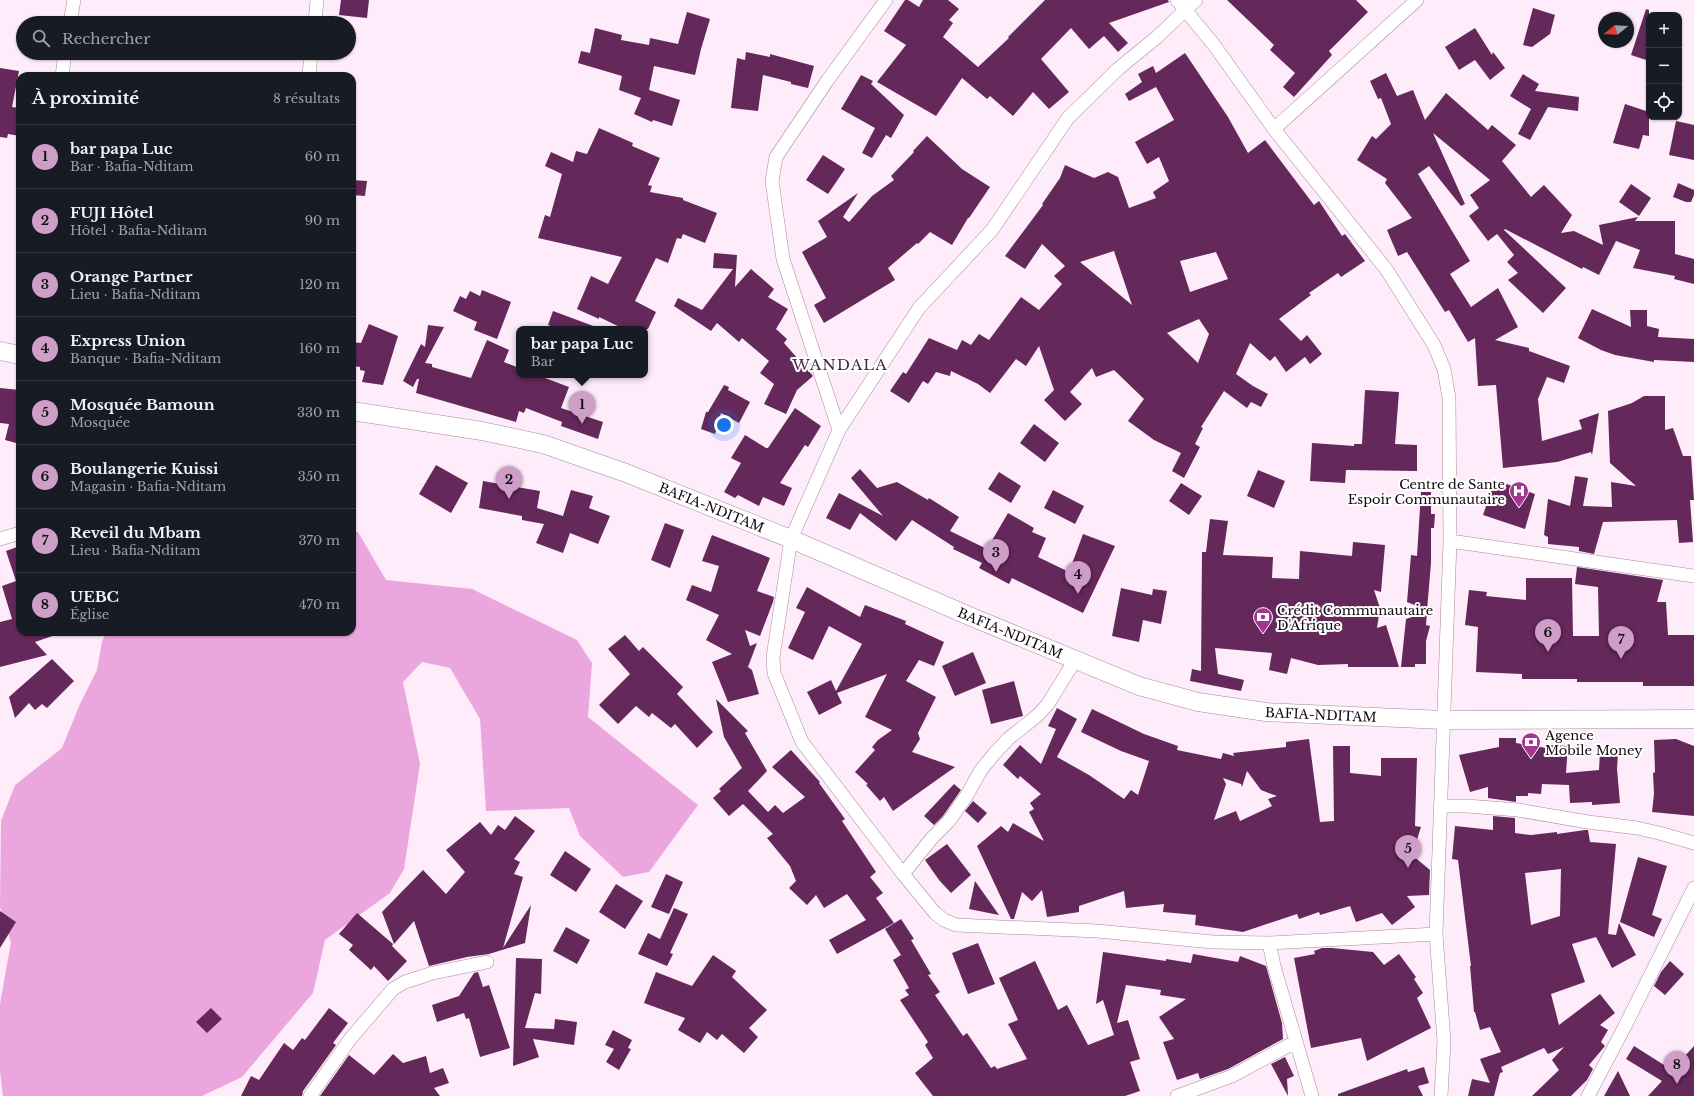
<!DOCTYPE html>
<html lang="fr">
<head>
<meta charset="utf-8">
<style>
  body { margin:0; font-family:"Libre Baskerville",serif; background:#242831; color:#f1f3f6 }
  .controls { position:absolute; right:12px; top:12px; display:grid; overflow:hidden; border-radius:8px; box-shadow:0 1px 3px #0004 }
  .controls button { width:36px; height:36px; display:grid; place-items:center; padding:0; border:0; border-bottom:1px solid #363941; background:#171b24; color:#f1f3f6; font:20px sans-serif }
  .compass { position:absolute; left:1598px; top:12px; width:36px; height:36px; border-radius:50%; background:#171b24; box-shadow:0 1px 3px #0004; rotate:252deg }
  .you { position:absolute; left:724px; top:425px; width:14px; height:14px; margin:-10px; border:3px solid #fff; border-radius:50%; background:#1a73e8; box-shadow:0 0 0 6px #1a73e833 }
  .badge { display:grid; place-items:center; width:26px; height:26px; border-radius:50%; background:#ce9ec9; color:#111; font-size:13px; font-weight:700 }
  .pin { position:absolute; translate:-50% -33px; filter:drop-shadow(0 1px 2px #0008) }
  .pin::after { content:''; position:absolute; top:21px; width:14px; height:12px; background:inherit; clip-path:polygon(0 0,100% 0,50% 100%) }
  .popup { position:absolute; left:516px; top:326px; width:132px; height:52px; box-sizing:border-box; display:grid; place-content:center; border-radius:8px; background:#171b24; filter:drop-shadow(0 1px 3px #0005); font-size:13px; white-space:nowrap; color:#9ea1a6 }
  .popup b { font-size:15px; color:#f1f3f6 }
  .popup::after { content:''; position:absolute; left:50%; top:100%; margin-left:-8px; border:8px solid transparent; border-top-color:#171b24 }
  .list { margin:0; padding:0; list-style:none }
  h2 { display:flex; justify-content:space-between; align-items:center; height:52px; margin:0; padding:0 16px; font-size:17px }
  h2 small { font-size:13px; font-weight:400; color:#9ea1a6 }
  .list li { display:grid; grid-template-columns:26px 1fr auto; gap:12px; align-items:center; box-sizing:border-box; height:64px; padding:0 16px; border-top:1px solid #363941 }
  .list b { display:block; font-size:15px; white-space:nowrap }
  .list p { margin:0; font-size:13px; white-space:nowrap; color:#9ea1a6 }
  .list em { font-size:13px; font-style:normal; color:#9ea1a6 }
  .icon { flex:none; width:22px; height:22px; fill:none; stroke:currentColor; stroke-width:2; stroke-linecap:round; stroke-linejoin:round }
  .map { position:relative; flex:none; width:1694px; height:1096px; overflow:hidden }
  .search { position:absolute; background:#171b24; box-shadow:0 1px 3px #0004; left:16px; top:16px; width:340px; height:44px; display:flex; align-items:center; gap:10px; box-sizing:border-box; padding:0 14px; border-radius:22px; color:#9ea1a6; font-size:15px }
  .panel { position:absolute; background:#171b24; box-shadow:0 1px 3px #0004; left:16px; top:72px; width:340px; height:564px; border-radius:12px }
  .map>svg:first-child { display:block }
</style>
</head>
<body>
<div class="map">
<svg width="1694" height="1096" viewBox="0 0 1694 1096">
  <rect width="100%" height="100%" fill="#feecfa"/>
  <path fill="#eca6de" d="M352,530L358,532L386,580L472,589L577,640L592,663L588,717L698,805L649,872L623,877L580,836L569,808L486,811L480,719L450,668L422,662L403,682L420,764L404,869L390,893L325,940L313,993L242,1077L202,1096H3L0,1072V1004L11,942L0,907L1,821L15,785L62,748L80,704L97,670L102,642L106,632H352Z"/>
  <path fill="#64285b" fill-rule="evenodd" d="M341,0H369L367,18L339,15Z
    M905,0H908L919,7L923,0H948L959,9L949,20L953,23L943,37L978,67L1009,38L1008,37L1045,0H1168L1169,2L1109,23L1128,43L1118,52L1104,36L1089,49L1071,28L1041,59L1069,92L1049,109L1033,92L1013,116L990,96L987,99L962,78L936,116L877,82L906,45L884,31Z
    M1227,0H1356L1368,12L1329,51L1332,55L1294,97L1283,87L1295,73L1270,50L1274,45Z
    M1533,8L1555,15L1550,34L1532,47L1523,45Z
    M1646,9L1649,10V61L1631,55Z
    M687,12L710,19L701,49L695,75L654,66L649,90L680,100L672,126L653,120L652,122L634,114L641,98L619,90L622,76L578,63L581,51L590,53L595,28L622,35L621,40L649,45L650,38L678,44Z
    M1475,28L1492,55L1493,52L1505,68L1490,80L1475,60L1459,70L1445,47Z
    M746,52L770,57V54L814,66L808,88L791,84V82L763,75L758,111L731,108L737,58L745,60Z
    M1185,53L1228,117L1248,153L1265,140L1314,205L1319,201L1342,236L1345,234L1365,261L1341,277L1338,273L1309,293L1311,295L1279,319L1301,341L1307,335L1322,354L1310,364L1305,357L1286,372L1275,356L1270,361L1250,343L1236,374L1253,386L1268,394L1261,407L1251,402L1247,408L1224,391L1201,427L1203,428L1195,444L1200,447L1184,478L1172,471L1181,453L1154,440L1128,421L1144,399L1114,370L1096,377L1092,368L1070,392L1082,404L1065,421L1044,400L1054,390L1039,346L1026,366L1016,359L990,393L978,384L951,371L950,376L936,372L928,384L923,381L909,403L890,391L903,372L906,374L929,338L957,350L962,340L971,345L979,334L989,340L1021,297L1039,310L1062,284L1054,276L1065,266L1042,244L1025,269L1005,256L1043,205L1042,204L1060,178L1065,165L1094,178L1108,172L1118,177L1129,208L1156,198L1153,192L1169,181L1159,157L1147,164L1135,142L1174,120L1156,87L1129,101L1125,94L1142,82L1138,74L1153,66L1156,73ZM1114,251L1132,305L1080,262ZM1216,252L1228,279L1190,292L1180,261ZM1199,319L1209,334L1198,363L1167,333Z
    M0,68L19,71L12,107L20,108V136L8,134L7,138L0,137Z
    M1386,73L1397,96L1413,90L1425,120L1446,93L1488,130L1492,125L1516,145L1502,161L1531,197L1544,185L1572,215L1561,233L1574,231L1603,245L1599,225L1638,217L1635,221H1675V254L1694,259V284L1674,279L1675,276L1633,268L1640,250L1616,241L1599,275L1583,267L1582,269L1505,229L1504,230L1566,288L1543,313L1508,280L1518,273L1507,262L1514,255L1497,234L1488,241L1469,216L1479,208L1470,195L1490,180L1433,133L1465,204L1461,206L1429,166L1418,174L1470,261L1450,274L1471,307L1498,288L1518,327L1495,340L1529,348V351L1570,366L1564,383L1547,377L1538,399L1542,441L1582,429L1579,420L1599,413L1592,455L1591,452L1557,462L1503,468L1496,385L1478,386L1475,338L1468,342L1449,310L1445,312L1407,252L1398,256L1387,230L1412,218L1385,183L1387,179L1357,160L1372,136L1376,139L1391,124L1381,98L1378,99L1370,81Z
    M1523,74L1539,84L1535,91L1579,97L1578,111L1548,107L1530,140L1518,134L1531,109L1510,96Z
    M861,75L873,81L871,84L904,115L891,138L886,135L872,158L862,153L875,128L841,109Z
    M1625,104L1649,112V136L1643,135L1639,149L1613,143Z
    M1676,121L1694,125V160L1669,155Z
    M599,128L633,143L632,146L660,158L648,185L652,186L650,192L683,198V200L717,213L705,243L683,234L681,239L677,238L668,263L656,258L635,301L656,312L648,329H624L599,317V319L577,309L591,276L608,284L622,257L538,238L545,215L550,217L562,174L545,166L551,152L573,162L576,151L587,154Z
    M927,136L962,169L990,187L969,218H968L952,245L930,232L918,244L917,243L888,268L895,280L824,323L814,305L826,298L802,252L827,237L818,221L858,193L843,217L849,222L872,196L894,180L891,176L914,152L913,151Z
    M823,155L845,169L828,194L806,180Z
    M352,180L367,181L365,196L352,195Z
    M1678,183L1694,190V195L1691,202H1686L1673,197Z
    M1631,184L1651,198L1639,216L1619,202Z
    M714,253L737,255L735,287L751,269L774,289L768,297L788,309L776,329L787,339L784,343L813,376L797,390L786,414L764,404L774,384L760,373L769,361L742,338L739,342L717,323L711,331L674,306L678,298L702,310L733,269L713,268Z
    M482,290L511,302L497,339L474,330L477,322L453,311L460,296L466,299L470,291L480,296Z
    M1592,309L1631,327L1630,310H1647V326L1659,329L1658,337L1694,339V362L1654,360V362L1615,355L1601,350L1578,338Z
    M553,311L596,327V329H550L551,326L548,325Z
    M369,324L398,336L383,385L362,382L365,371L360,370V367L352,366V342L361,343Z
    M428,325L444,327L425,363L432,364V367L471,378L487,340L509,350L504,362L519,368V375H537L569,387L561,408L603,422L598,439L561,426L562,422L526,408L524,413L519,411L516,422L416,393L419,379H417L413,387L403,381L421,344L425,347Z
    M724,385L729,387L728,390L750,402L739,423L721,413L715,434L701,429L706,412H708Z
    M0,388L20,390V444L5,440L9,424L0,423Z
    M1365,390L1399,392L1395,444L1417,445V471L1346,470L1345,483L1310,481L1312,443L1354,446V444H1362Z
    M1644,396H1665V430L1673,428L1683,456H1691L1694,500H1690L1693,542L1679,543L1677,520L1603,522L1594,554L1579,551V547L1548,544V537L1544,535L1548,499L1570,506L1575,476L1588,478L1583,506L1612,507L1611,482L1636,486L1610,463L1608,411L1632,403Z
    M795,408L821,426L808,447L805,445L780,483L792,488L784,506L763,497L759,506L738,495L735,498L724,492L741,463L731,458L745,435L766,448H768Z
    M1034,424L1059,443L1045,462L1020,443Z
    M436,465L468,483L451,513L419,494Z
    M860,469L877,488L897,482L928,500L929,498L959,517L950,531L987,549L1008,513L1034,528L1032,532L1046,538L1038,557L1069,572L1083,534L1115,546L1083,613L1012,578L1009,584L979,568L982,563L953,549L954,547L912,520L896,541L860,513L850,530L826,518L839,493L883,516L851,478Z
    M1258,470L1285,481L1274,508L1247,496Z
    M999,472L1021,486L1011,503L988,489Z
    M1495,480L1535,494L1525,529L1483,515Z
    M483,481L540,491L537,508L563,516L571,490L593,496L589,508L610,516L598,544L570,533L563,553L536,543L544,524L522,520V516L479,508Z
    M1181,483L1202,496L1189,515L1169,501Z
    M1053,490L1084,506L1075,524L1044,508Z
    M1421,492H1431V514H1435L1434,528H1431V563L1427,610L1407,602L1411,555L1417,556Z
    M1210,519L1228,521L1223,555L1273,557L1272,578L1299,579L1300,551L1352,556L1353,542L1385,545L1381,592L1374,590L1380,608L1377,628L1386,625L1399,667H1348V664L1318,665L1291,658L1287,674L1269,670L1272,653L1215,648L1218,674L1244,680L1241,691L1190,681L1192,669L1201,671L1202,552H1206Z
    M665,523L684,530L670,568L651,560Z
    M712,535L770,558L757,591L774,597L773,602L760,636L745,630L750,646L757,643L748,667L752,670L759,694L728,702L712,662L732,654L706,640L719,615L686,600L692,585L711,592L719,566L702,561Z
    M20,546V632H57L58,634L35,642L47,655L0,667V622L12,619L2,586L16,581L6,551Z
    M1577,567L1663,580L1657,602H1666L1668,635H1694V686H1643V682H1577V679H1522V674L1476,672L1478,627L1465,625L1469,590L1487,592L1486,596L1526,600V578H1572L1573,636H1599L1598,587L1575,584Z
    M807,587L860,617L865,605L906,621L905,624L944,642L934,666L919,660L906,681L936,697L918,733L920,739L912,752L955,767L893,811L884,797L880,801L866,785L868,784L855,772L875,750L872,747L878,740L892,730L865,717L887,674L837,693L842,703L819,715L807,692L831,680L836,691L862,644L829,626L813,660L788,648L805,612L796,608Z
    M1121,588L1152,595L1153,589L1167,591L1161,624L1143,620L1139,642L1112,636Z
    M1427,612L1426,625L1430,626L1426,641V664H1415V667H1401L1406,619Z
    M625,635L639,651L643,647L683,687L677,694L713,732L697,748L675,724L671,728L652,713L649,717L636,706L618,724L599,705L630,674L608,649Z
    M973,652L986,683L955,696L942,666Z
    M52,659L74,681L47,708L42,704L35,710L29,703L15,718L9,697Z
    M1014,681L1023,716L991,724L982,690Z
    M716,699L748,731L745,733L767,771L748,791L768,812L775,805L783,813L805,797L772,767L791,750L820,782L819,783L845,819L842,821L876,872L870,877L883,893L876,898L894,923L837,954L829,940L866,920L847,894L824,908L816,895L807,905L789,888L796,881L790,866L767,838L773,834L743,804L729,816L713,798L721,791L719,789L742,768L724,737Z
    M1057,708L1077,719L1057,757L1089,775L1124,799L1131,790L1138,795L1149,761L1121,751L1081,732L1092,709L1144,734L1178,746L1177,750L1221,759L1223,753L1234,756L1233,753L1286,747V742L1309,739L1320,822L1334,821L1333,746H1350V773L1381,776V758H1417L1415,826L1421,827L1412,855L1430,870L1429,895L1407,896L1415,907L1392,925L1382,913L1356,922L1350,906L1320,915L1319,912L1299,919L1297,914L1243,932L1195,925L1196,915L1163,912L1164,904L1126,908L1124,891L1079,906V912L1047,917L1042,890L1032,901L1022,892L1014,919H1011L977,846L1001,826L1008,832L1013,823L1044,841L1029,812L1034,809L1030,803L1041,794L1020,776L1018,779L1003,765L1020,745L1041,764L1056,729L1048,726ZM1247,771L1261,790L1277,796L1268,799L1272,806L1240,821L1236,811L1214,820L1226,784L1223,778L1241,784L1242,787Z
    M1499,738H1516V743L1546,748L1547,745L1568,746L1566,773L1599,770L1600,751L1618,752L1617,769L1620,803L1592,805V802L1570,803L1569,785L1542,784L1541,794L1528,793V796H1516V802L1488,798V787L1470,792L1459,755L1499,747Z
    M1676,739L1694,746V816L1652,812L1654,794L1653,773L1655,772L1654,740Z
    M954,784L961,790L943,816L934,825L924,816Z
    M973,801L987,813L978,823L965,811Z
    M515,816L535,831L514,859L520,862L514,874L523,877L503,948L531,905L525,943L489,954L467,957L429,966L414,921L394,944L382,912L423,870L446,894L465,872L446,850L480,822L491,835L498,825L505,830Z
    M1493,816L1515,818V833L1531,835L1557,832V834L1585,830H1588L1590,842L1616,844L1608,934L1616,935L1619,923L1636,955L1612,968L1596,937L1572,944L1585,982L1551,994L1559,1025L1600,994L1615,1013L1600,1025L1608,1030L1601,1042L1605,1046L1589,1065L1593,1069L1587,1080L1571,1096H1532L1559,1070L1552,1060L1564,1047L1548,1054L1544,1048L1501,1067L1503,1072L1500,1073L1494,1096H1468L1472,1079L1490,1083L1480,1059L1501,1052L1490,1027L1480,1030L1475,1012H1474L1470,966H1471L1458,860L1452,859L1455,826L1493,830ZM1561,869L1560,916L1531,925L1525,873Z
    M947,844L971,875L951,893L939,880L925,860Z
    M565,851L591,869L576,892L550,875Z
    M1638,857L1667,866L1652,915L1662,919L1654,937L1620,922Z
    M666,874L683,882L669,914L651,907Z
    M975,881L999,915L969,909Z
    M616,884L643,901L625,929L599,912Z
    M674,908L688,914L670,953L673,954L667,966L638,954L648,933L660,939Z
    M0,911L16,922L0,948Z
    M357,913L393,944L392,946L407,961L388,981L374,966L371,970L349,950L353,945L339,934Z
    M901,919L914,939L911,940L931,974L928,975L940,992L935,995L963,1036L967,1033L991,1068L995,1066L997,1069L1027,1059L1008,1024L1018,1020L999,978L1035,961L1058,1010L1067,1005L1088,1045L1114,1035L1103,1000L1096,1004L1103,952L1166,961V959L1191,963L1193,954L1238,962L1240,956L1266,966L1282,1023L1283,1039L1228,1069L1200,1079L1198,1073L1177,1080L1163,1042L1174,1039L1159,1017L1186,999L1160,995L1161,990L1126,985L1117,1023L1128,1020L1140,1059L1130,1062L1140,1091L1125,1096H933L915,1073L933,1058L925,1045L928,1042L900,1000L909,995L905,990L909,988L893,960L901,955L885,929Z
    M566,927L590,940L577,964L553,951Z
    M978,943L995,984L968,994L952,953Z
    M1322,948H1332L1373,952L1384,965L1399,954L1416,977L1414,979L1423,993L1417,998L1431,1028L1367,1061L1361,1038L1311,1048L1294,958L1315,954L1314,951Z
    M713,955L736,971L732,977L767,1010L749,1028L758,1037L744,1053L722,1034L717,1040L707,1032L700,1043L678,1030L685,1018L644,1003L656,972L692,986Z
    M516,958L542,959L541,994L535,993L525,1028L554,1029L555,1019L577,1022L574,1045L533,1039L539,1057L513,1066Z
    M1670,961L1684,974L1665,995L1654,986L1661,972Z
    M478,972L483,987L489,985L510,1048L480,1057L469,1018L466,1019L464,1013L437,1022L432,1005L459,996L474,973Z
    M211,1008L222,1019L207,1033L196,1022Z
    M329,1008L348,1023L333,1043L336,1045L303,1091L302,1096H241L251,1076L259,1080L284,1043L293,1050L302,1038L305,1040Z
    M613,1030L632,1040L628,1048L631,1049L619,1070L606,1062L614,1049L605,1045Z
    M1634,1046L1672,1070L1694,1046V1096H1648L1662,1081L1626,1059Z
    M393,1054L403,1063L426,1056L430,1073L443,1068L449,1083L434,1088L440,1096H320L349,1055L374,1075Z
    M1285,1057L1294,1076L1287,1079L1288,1096L1271,1064Z
    M1424,1067L1429,1083L1418,1086L1423,1096H1338V1094L1407,1069L1408,1072Z
    M1618,1071L1630,1096H1604Z"/>
  <g fill="none" stroke-linecap="round" stroke-linejoin="round">
    <defs>
      <path id="street" d="M1177,0L1214,45L1274,129L1386,269L1434,345L1444,369L1449,398L1450,541
        M1196,0L1157,37L1118,69L1068,118L992,230L919,308L839,430L791,539L773,657L774,673L802,742L903,874L935,913L944,920L956,925L1097,931L1213,942L1269,943L1274,966L1312,1096
        M70,23L74,0
        M315,23L317,0
        M62,76L65,53
        M309,76L311,53
        M1274,129L1417,0
        M839,430L783,259L772,181L776,157L827,81L886,0
        M0,539L20,533
        M1440,806H1467L1518,810L1588,822L1637,828L1659,833L1694,843
        M903,874L932,838L949,821L967,795L981,770L994,754L1008,739L1038,715L1048,704L1075,660
        M1269,943L1436,934
        M310,1096L351,1038L393,989L405,982L433,973L487,962
        M1177,1096L1232,1076L1295,1042
        M1441,1096L1444,1041L1436,934L1450,541L1694,576
        M1588,1096L1624,1028L1694,888"/>
      <g id="secondary">
        <path d="M0,351L20,355"/>
        <path id="s1" d="M352,411L482,431L543,444L626,473L791,539L974,618L1139,686L1198,702L1266,712L1443,720L1694,719"/>
      </g>
    </defs>
    <use href="#street" stroke="#a58a9f" stroke-width="14"/>
    <use href="#secondary" stroke="#a58a9f" stroke-width="19"/>
    <use href="#street" stroke="#fff" stroke-width="13"/>
    <use href="#secondary" stroke="#fff" stroke-width="18"/>
  </g>
  <defs>
    <symbol id="hospital-pin" viewBox="-11 -11 22 30"><path d="M0 17L-7.5 6A9.5 9.5 0 1 1 7.5 6Z" fill="#a33593" stroke="#fff"/><path d="M-5-5h3v3.5h4V-5h3V5h-3V1.5h-4V5h-3Z" fill="#fff"/></symbol>
    <symbol id="bank-pin" viewBox="-11 -11 22 30"><path d="M0 17L-7.5 6A9.5 9.5 0 1 1 7.5 6Z" fill="#a33593" stroke="#fff"/><path d="M-6-4H6V4H-6ZM0-2.3a2.3 2.3 0 1 0 0 4.6a2.3 2.3 0 1 0 0-4.6Z" fill="#fff"/></symbol>
  </defs>
  <g fill-rule="evenodd">
    <use href="#hospital-pin" x="1508" y="480" width="22" height="30"/>
    <use href="#bank-pin" x="1252" y="606" width="22" height="30"/>
    <use href="#bank-pin" x="1520" y="731" width="22" height="30"/>
  </g>
  <g text-anchor="middle" dominant-baseline="central" stroke-width="4" stroke-linejoin="round" paint-order="stroke">
    <g font-size="13" fill="#11080f" stroke="#fff" text-anchor="start">
      <text x="1505" y="484" text-anchor="end">Centre de Sante<tspan x="1505" dy="15">Espoir Communautaire</tspan></text>
      <text x="1277" y="610">Crédit Communautaire<tspan x="1277" dy="15">D'Afrique</tspan></text>
      <text x="1545" y="735">Agence<tspan x="1545" dy="15">Mobile Money</tspan></text>
    </g>
    <g font-size="13" fill="#11080f" stroke="#fff">
      <text stroke="none"><textPath href="#s1" startOffset="374">BAFIA-NDITAM</textPath></text>
      <text stroke="none"><textPath href="#s1" startOffset="698">BAFIA-NDITAM</textPath></text>
      <text stroke="none"><textPath href="#s1" startOffset="1022">BAFIA-NDITAM</textPath></text>
    </g>
    <g font-size="15" letter-spacing="1" fill="#422b3d" stroke="#fff">
      <text x="840" y="364">WANDALA</text>
    </g>
  </g>
</svg>
<div class="controls">
<button>+</button>
<button>−</button>
<button><svg class="icon" aria-label="locate" viewBox="0 0 24 24"><circle cx="12" cy="12" r="6"/><path d="M12 2v4M12 18v4M2 12h4M18 12h4"/></svg></button>
</div>
<svg class="compass" viewBox="-18 -18 36 36"><path d="M0-13l5 13h-10z" fill="#e53935"/><path d="M0 13l5-13h-10z" fill="#9ea1a6"/></svg>
<div class="you"></div>
<div class="pin badge" style="left:582px;top:424px">1</div>
<div class="popup"><b>bar papa Luc</b>Bar</div>
<div class="pin badge" style="left:509px;top:499px">2</div>
<div class="pin badge" style="left:996px;top:572px">3</div>
<div class="pin badge" style="left:1078px;top:594px">4</div>
<div class="pin badge" style="left:1408px;top:868px">5</div>
<div class="pin badge" style="left:1548px;top:652px">6</div>
<div class="pin badge" style="left:1621px;top:659px">7</div>
<div class="pin badge" style="left:1677px;top:1084px">8</div>
<div class="search"><svg class="icon" aria-label="search" viewBox="0 0 24 24"><circle cx="10" cy="10" r="6"/><path d="M15 15l6 6"/></svg>Rechercher</div>
<section class="panel">
<h2>À proximité<small>8 résultats</small></h2>
<ul class="list">
<li><span class="badge">1</span><div><b>bar papa Luc</b><p>Bar · Bafia-Nditam</p></div><em>60 m</em></li>
<li><span class="badge">2</span><div><b>FUJI Hôtel</b><p>Hôtel · Bafia-Nditam</p></div><em>90 m</em></li>
<li><span class="badge">3</span><div><b>Orange Partner</b><p>Lieu · Bafia-Nditam</p></div><em>120 m</em></li>
<li><span class="badge">4</span><div><b>Express Union</b><p>Banque · Bafia-Nditam</p></div><em>160 m</em></li>
<li><span class="badge">5</span><div><b>Mosquée Bamoun</b><p>Mosquée</p></div><em>330 m</em></li>
<li><span class="badge">6</span><div><b>Boulangerie Kuissi</b><p>Magasin · Bafia-Nditam</p></div><em>350 m</em></li>
<li><span class="badge">7</span><div><b>Reveil du Mbam</b><p>Lieu · Bafia-Nditam</p></div><em>370 m</em></li>
<li><span class="badge">8</span><div><b>UEBC</b><p>Église</p></div><em>470 m</em></li>
</ul>
</section>
</div>
</body>
</html>
